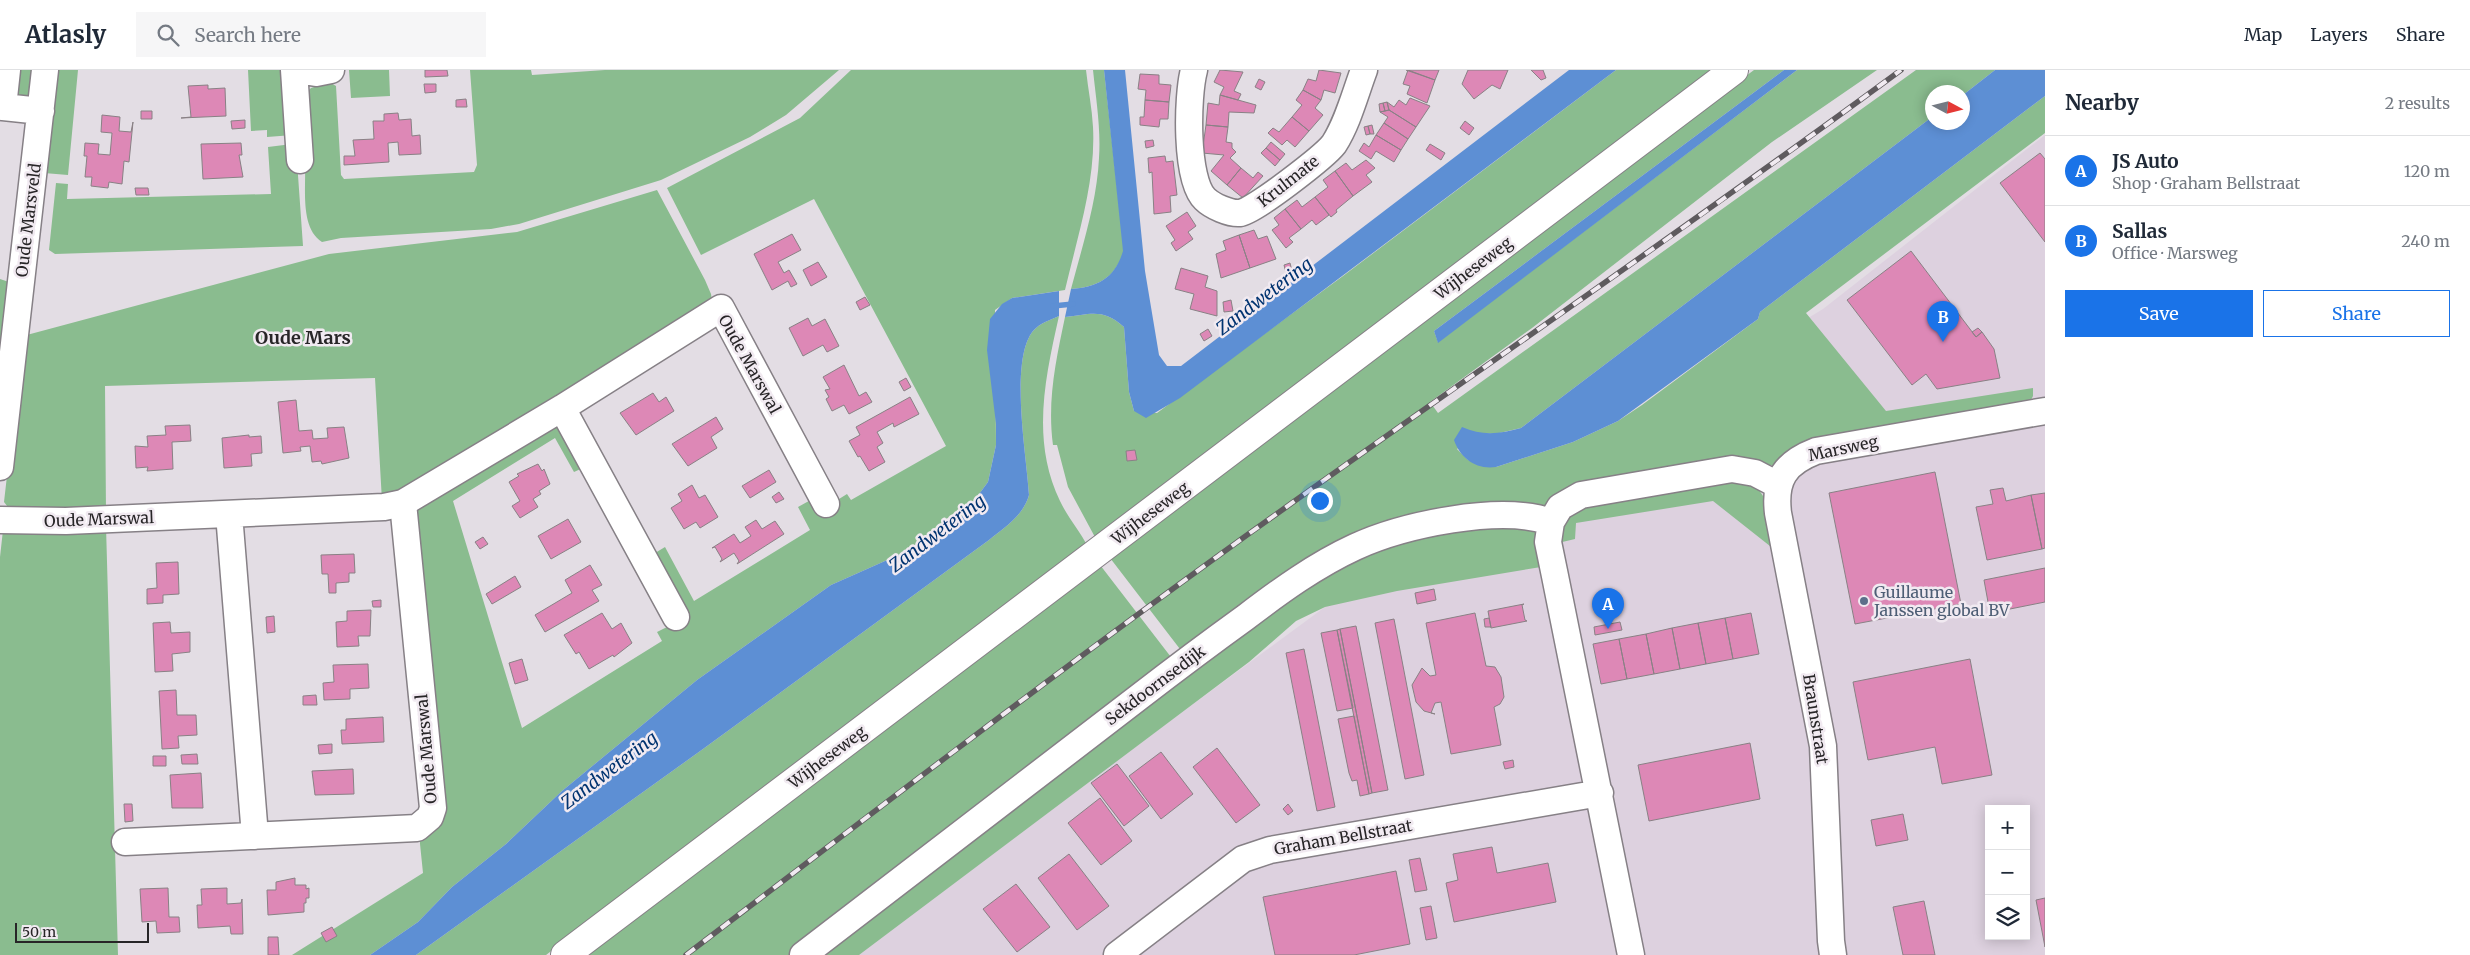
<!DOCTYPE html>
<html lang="en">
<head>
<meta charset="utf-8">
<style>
  body { margin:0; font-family:Merriweather,serif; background:#f6f6f7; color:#1f2937 }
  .controls { position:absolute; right:15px; bottom:15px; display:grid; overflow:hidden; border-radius:0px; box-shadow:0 2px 12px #0003 }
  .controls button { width:45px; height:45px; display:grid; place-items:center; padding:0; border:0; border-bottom:1px solid #e0e1e3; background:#fff; color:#1f2937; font:25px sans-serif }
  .compass { position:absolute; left:1925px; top:15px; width:45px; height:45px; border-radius:50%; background:#fff; box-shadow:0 2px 12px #0003; rotate:97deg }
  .scale { position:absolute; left:15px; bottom:12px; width:134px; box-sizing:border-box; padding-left:5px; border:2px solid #272527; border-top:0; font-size:14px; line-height:18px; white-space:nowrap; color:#272527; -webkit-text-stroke:4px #f1eaf1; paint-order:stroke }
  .you { position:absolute; left:1319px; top:430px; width:18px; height:18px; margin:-12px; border:4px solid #fff; border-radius:50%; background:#1a73e8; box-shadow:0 0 0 8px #1a73e833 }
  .badge { display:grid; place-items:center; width:32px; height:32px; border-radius:50%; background:#1a73e8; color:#fff; font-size:16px; font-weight:700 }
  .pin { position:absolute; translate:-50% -41px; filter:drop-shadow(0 1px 2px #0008) }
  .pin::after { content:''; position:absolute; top:26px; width:18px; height:15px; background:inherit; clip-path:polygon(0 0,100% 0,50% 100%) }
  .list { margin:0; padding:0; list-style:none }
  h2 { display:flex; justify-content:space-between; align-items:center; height:65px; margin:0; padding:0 20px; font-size:21px }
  h2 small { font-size:16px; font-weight:400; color:#747a83 }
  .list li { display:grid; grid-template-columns:32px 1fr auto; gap:15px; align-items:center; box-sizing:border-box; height:70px; padding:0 20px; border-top:1px solid #e0e1e3 }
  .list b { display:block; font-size:19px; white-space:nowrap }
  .list p { margin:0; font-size:16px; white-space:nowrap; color:#747a83 }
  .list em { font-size:16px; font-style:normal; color:#747a83 }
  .actions { display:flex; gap:10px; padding:15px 20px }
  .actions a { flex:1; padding:11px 0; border:1px solid #1a73e8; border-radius:0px; text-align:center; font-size:18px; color:#1a73e8 }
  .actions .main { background:#1a73e8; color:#fff }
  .icon { flex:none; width:28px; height:28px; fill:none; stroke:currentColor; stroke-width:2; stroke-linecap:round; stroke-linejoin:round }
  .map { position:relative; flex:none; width:2045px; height:885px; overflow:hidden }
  header { display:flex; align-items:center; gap:30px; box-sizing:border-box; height:70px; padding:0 25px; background:#fff; border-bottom:1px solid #e0e1e3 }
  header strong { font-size:24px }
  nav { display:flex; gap:28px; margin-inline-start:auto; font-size:18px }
  .search { width:350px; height:45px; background:#f6f6f7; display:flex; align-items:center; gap:12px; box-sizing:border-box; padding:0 18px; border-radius:0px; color:#747a83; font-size:19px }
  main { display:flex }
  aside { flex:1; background:#fff }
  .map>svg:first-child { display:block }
</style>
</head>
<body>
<header>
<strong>Atlasly</strong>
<div class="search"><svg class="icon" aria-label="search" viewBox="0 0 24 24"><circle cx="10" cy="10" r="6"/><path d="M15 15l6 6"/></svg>Search here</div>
<nav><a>Map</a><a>Layers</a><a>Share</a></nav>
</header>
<main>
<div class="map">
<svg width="2045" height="885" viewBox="0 0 2045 885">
  <rect width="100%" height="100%" fill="#e3dde4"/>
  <path fill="#ddd1df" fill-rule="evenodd" d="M2045,65V885H853L1325,537L1518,424L1823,239ZM1989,739H2026V866H1989Z"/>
  <path fill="#8abc8f" d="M12,0H38L33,29L15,30Z
    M53,0H78L68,105L44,103Z
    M248,0H282L293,65L267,67V60L251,61Z
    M349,0H389L390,26L351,28Z
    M470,0H531L532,5L605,0H839L786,45L750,67L661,110L519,154L491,159L341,168L322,172C300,158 306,119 305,96L314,94L309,20L311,18L329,12L336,16L341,105L344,109L474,102L477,95Z
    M851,0H1086C1088,19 1092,38 1093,57C1096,112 1077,168 1065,220L1012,228L995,240L996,375L988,412L959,451L912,479L831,515L697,610L562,721L506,774L452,817L418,852L370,885H292L423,803L419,764L428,761L413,439L555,350L585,397L574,402L555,368L453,431L522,658L662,571L657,562L679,551L650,486L665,477L694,531L810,460L798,437L816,427L823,439L847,424L851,430L946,376L814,129L701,185L667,118L800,48Z
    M1093,0H1104L1124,181C1115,208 1098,217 1071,219C1082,177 1097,132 1099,88C1101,59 1096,29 1093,0Z
    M1616,0H1716L1096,469L1068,417L1057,375H1053C1047,331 1056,290 1065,247C1091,244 1103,238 1124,257L1129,322L1134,341L1157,343L1343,206Z
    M1754,0H1784L1434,261L1438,272L1797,0H1877L1772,72L1532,258L1430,332L1438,343L1916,0H1995L1963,25L1962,22H1932V47L1521,358L1495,364L1477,363L1457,379L1468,390L1496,397L1573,372L1618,351L1642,335L1758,249L1760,242L2045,26V63L1806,243L1886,341L2033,318V326L2030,332L1773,395L1544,441L1429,451L1183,583L1107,484Z
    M292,74L296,77L303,176L55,184L49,180L56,113L68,114L67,129L271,124L268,77Z
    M657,120L705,210L711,224L713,237L382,431L375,308L105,316L106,444L14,445L4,432L23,266L329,184L517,162Z
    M0,209L15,214L0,345Z
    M1059,246C1045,308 1031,371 1060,431C1068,448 1080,461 1088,477L945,581L749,728L546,885H416L703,679L989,470C1006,456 1023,446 1029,425C1027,387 1009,291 1033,261C1040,253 1050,250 1059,246Z
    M1739,408L1759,420L1763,426L1775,480L1713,431L1576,453L1575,469L1558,473L1566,451L1576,439Z
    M106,456L118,885H0V487L3,460Z
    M1537,456L1541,497L1397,521L1325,537L1296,551L1249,592L859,885H813L1314,505L1430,462Z
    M1097,491L1174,591L792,885H577Z"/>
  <path fill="#5d8fd4" d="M1104,0H1125L1145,201L1159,285L1167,296H1181L1569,0H1616L1180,328L1146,348L1134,341L1129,322L1124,257C1103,238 1091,244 1065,247L1071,219C1098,217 1115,208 1123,181Z
    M1784,0H1797L1438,273L1434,261Z
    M1995,0H2045V26L1760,242L1758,249L1618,351L1573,372L1496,397C1476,400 1460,388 1454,370L1462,357C1482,366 1500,364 1521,358L1932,47V52H1962L1963,25Z
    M1059,221V246C1050,250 1040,253 1033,261C1009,291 1027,387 1029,425C1023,446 1006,456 989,470L703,679L416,885H370L418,852L452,817L506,774L562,721L697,610L831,515L912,479L959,451L988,412L996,375V354L987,280L990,249L1002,234L1012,228Z"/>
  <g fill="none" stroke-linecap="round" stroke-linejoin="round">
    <path stroke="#5d8fd4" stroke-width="5.5" d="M1053,236L1073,234"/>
  </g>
  <path fill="#dd88b6" stroke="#898185" d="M425,0H447L448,6L425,7Z
    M1220,0L1243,2L1234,21L1241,24L1238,30L1220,25L1224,17L1214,12Z
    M1319,0L1341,3L1335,23L1324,20L1321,30L1303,20L1308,9L1316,11Z
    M1406,0H1439L1435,10Z
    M1408,0L1435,10L1427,33L1407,24L1410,16L1403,14Z
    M1468,0H1508L1500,19L1492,15L1474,29L1462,14Z
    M1531,0H1543L1546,8L1541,10Z
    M1140,4L1159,5V14L1171,15L1169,32L1145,30L1146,20L1138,19Z
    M1259,9L1265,12L1261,20L1255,17Z
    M424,14H436V22L425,23Z
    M208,15V19L225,18L226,46L181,48L191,47L188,16Z
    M1303,20L1321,30L1315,38L1323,45L1309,61L1292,47L1302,35L1296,30Z
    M1220,25L1256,35L1254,43L1229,42L1228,57L1206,55L1208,33L1219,35Z
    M1410,28L1430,36L1416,57L1389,40L1387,32L1394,37L1399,30L1406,35Z
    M466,29L467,37H456V30Z
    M1145,30L1169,32L1168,49H1160L1159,57L1140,55V47H1144Z
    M1387,32L1389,40L1385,41L1383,33Z
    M1383,33L1385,41L1380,42L1379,34Z
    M1389,40L1416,57L1408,69L1384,53L1388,47L1380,42Z
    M141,41H152V49H141Z
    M398,43L399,50L411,49L412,66L420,65L421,84L399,85L398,72L388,73L389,92L344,95V86H355L353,70L374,69L373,51H384V44Z
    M102,45L120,47L119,61L131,62L133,52L129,92L124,91L122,114L109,112L108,118L91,116L92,107H85L87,86H84L85,73L99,74L98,84L110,85L112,63L101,62Z
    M1292,47L1309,61L1295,77L1287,70L1282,75L1268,63L1273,58L1279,62Z
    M245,50V58L232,59L231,51Z
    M1465,51L1474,58L1469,65L1460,58Z
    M1384,53L1408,69L1401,80L1376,65Z
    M1206,55L1228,57L1226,72L1232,73V78L1236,82L1230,88L1241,98L1227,115L1211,101L1224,85L1202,83Z
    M1372,55L1374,64H1370L1368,56Z
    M1368,56L1370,64L1366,65L1364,57Z
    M1376,65L1401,80L1394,92L1376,81L1371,89L1359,81L1364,73L1369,77Z
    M1153,70L1154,76L1146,78L1145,71Z
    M1271,72L1285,84L1280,90L1266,78Z
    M241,73L242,85H239L243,107L203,109L201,74Z
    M1430,74L1445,83L1441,90L1426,80Z
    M1266,78L1280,90L1275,96L1261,83Z
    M2040,83L2045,89V172L2000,113Z
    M1165,86L1166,92L1173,91L1177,125L1170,126L1171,142L1154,144L1152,102L1149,103L1148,88Z
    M1366,90L1375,98L1366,105L1372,112L1353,126L1335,101L1346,93L1352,100Z
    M1241,98L1253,108L1258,102L1263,106L1243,128L1227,115Z
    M1335,101L1353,126L1336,140L1337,142L1331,147L1315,127L1328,117L1323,110Z
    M135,118H148L149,125H136Z
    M1315,127L1329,145L1316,155L1312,150L1301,159L1285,139L1297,130L1302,137Z
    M1285,139L1301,159L1289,168L1293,172L1286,178L1272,160L1279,155L1274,148Z
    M1187,142L1196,156L1188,162L1193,169L1176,181L1171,173L1175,170L1166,156Z
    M1254,160L1258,169L1267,166L1276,189L1250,198L1239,165Z
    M792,164L801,180L778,192L784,203L789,200L797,214L791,217L788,211L772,220L754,184Z
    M1239,165L1250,198L1221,208L1216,184L1226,180L1223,171Z
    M1911,181L1976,267L1982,262L1994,279L2000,308L1937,319L1926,304L1912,315L1847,230Z
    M818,192L827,207L811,216L803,200Z
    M1290,193L1292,201L1286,203L1284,195Z
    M1181,198L1208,206L1205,217L1217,221V246L1190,239L1194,224L1175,219Z
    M865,227L870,235L860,240L856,232Z
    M1231,230L1233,241L1224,242L1223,232Z
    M1233,243L1238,251L1229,257L1224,250Z
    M808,248L812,256L825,249L839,276L827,282L823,275L803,286L789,258Z
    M1978,258L1982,262L1976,267L1972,262Z
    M1208,259L1212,266L1204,271L1200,264Z
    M844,295L859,326L866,322L872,332L849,344L844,335L832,341L826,329L829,327L825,320L830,319L823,307Z
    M906,308L911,317L904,321L899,312Z
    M653,323L659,332L666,327L674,341L636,365L620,343Z
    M910,327L919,344L894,357L893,353L877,362L883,373L877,377L885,392L869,401L860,386L858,387L849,371L860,365L856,357Z
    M296,330L299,361L312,360L313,369L328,368L327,358L344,357L349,388L322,394L321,391L312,392L310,376L300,377L301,381L283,383L278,332Z
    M716,347L723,359L711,367L717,378L688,396L672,374Z
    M190,355L191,371L172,372L173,399L147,401L148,397L136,398L135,376L148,377L147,366L166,365L165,356Z
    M249,365V367L261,366L262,383L251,384L252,396L224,398L222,368Z
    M1135,380L1137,390L1127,391L1126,381Z
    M538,394L542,401L544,399L550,414L539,421L541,424L533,429L538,437L520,448L512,436L520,431L509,412L519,406L517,404Z
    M769,400L776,412L750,428L742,416Z
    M1935,402L1961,534L1855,554L1829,423Z
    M692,415L699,428L705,425L718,447L700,458L696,452L684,459L671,438L682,431L678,424Z
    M2003,418L2006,431L2031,425L2042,479L1987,490L1976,437L1993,434L1990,420Z
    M779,422L784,429L776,433L772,427Z
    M2045,423V478L2042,479L2031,425Z
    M568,449L581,472L551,489L538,466Z
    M756,450L762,459L775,451L784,464L737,494L739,491L734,483L720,492L722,489L715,477L712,478L734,464L740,473L751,466L745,457Z
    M483,467L488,474L480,479L475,472Z
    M354,484L355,503H349V512L336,513V523H329L328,504H322L321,485Z
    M178,492L179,524L163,525V533L147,534V519L157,518L156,493Z
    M590,495L602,515L592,520L599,531L545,562L535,545L572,523L565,510Z
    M2045,498V532L1990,543L1984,510Z
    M515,506L521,517L492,534L486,524Z
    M1434,519L1436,530L1417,534L1415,523Z
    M381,530V537H373L372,531Z
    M1524,534L1522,535L1525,550L1527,551L1491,558L1488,541Z
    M371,540L370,566H358L359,576L337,577L336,552L347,551V541Z
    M602,543L612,559L621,553L632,573L614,587L613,585L589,599L579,582L576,584L564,565Z
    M1475,543L1486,596L1495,597L1501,607L1504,627L1500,634L1494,637L1501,675L1451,684L1441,632L1435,633L1431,643L1435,644L1424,641L1416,632L1412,615L1422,598L1430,606L1436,605L1426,553Z
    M1751,543L1759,584L1733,589L1725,548Z
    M274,546L275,562L267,563L266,547Z
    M1489,548L1491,557H1485L1484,549Z
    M1725,548L1733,589L1706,594L1698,553Z
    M1394,549L1424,705L1405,709L1375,553Z
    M170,552L171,563L190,562V582L172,584L173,601L155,602L153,553Z
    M1620,552L1622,560L1595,565L1594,557Z
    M1698,553L1706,594L1680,599L1672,558Z
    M1356,556L1388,720L1372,723L1340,559Z
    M1672,558L1680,599L1654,604L1646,564Z
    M1340,559L1372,723L1369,724L1337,560Z
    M1337,560L1353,638L1337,641L1321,563Z
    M1646,564L1654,604L1627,609L1619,569Z
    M1619,569L1627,609L1601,614L1593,574Z
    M1304,579L1335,737L1317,741L1286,583Z
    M522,589L528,610L515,614L509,593Z
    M1970,589L1992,705L1942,714L1935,677L1868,690L1853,612Z
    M368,594L369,618L350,619V629L324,630L323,613L334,612L333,595Z
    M176,620L177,645H196L197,665L178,666L179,678L162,679L159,621Z
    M316,625L317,635H303V626Z
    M1354,646L1369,724L1360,726L1357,710L1352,711L1349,703L1338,649Z
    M383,647L384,672L342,674L341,660H346V649Z
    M1750,673L1760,729L1649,751L1638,695Z
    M332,674V683L319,684L318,675Z
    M1217,678L1260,735L1236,753L1193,697Z
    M1161,682L1193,724L1161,749L1129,706Z
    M197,684L198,694H182L181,685Z
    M153,686H166V696H153Z
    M1513,690L1514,697L1505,699L1503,692Z
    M1117,694L1149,736L1124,756L1091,713Z
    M353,699L354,724L315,725L312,701Z
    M201,703L203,738H172L170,705Z
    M1100,728L1132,771L1101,795L1068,753Z
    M124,734H132L133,751L125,752Z
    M1288,734L1293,741L1288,745L1283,739Z
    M1903,744L1908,770L1876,776L1871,750Z
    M1492,777L1497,803L1548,793L1556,832L1454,852L1446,813L1458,810L1453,784Z
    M1069,784L1109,836L1077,860L1038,808Z
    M1420,788L1427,820L1415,822L1409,790Z
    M1396,801L1410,874L1354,885H1275L1263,827Z
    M295,808V815H306V819L309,818V828H306V833H304V842L268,845L267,820H276V812Z
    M1016,814L1050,857L1017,882L983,839Z
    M168,818L169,847H179L180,862L157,863L156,851L142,852L140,819Z
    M227,818V834L241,833L242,829L243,864H231L230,856L198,858L197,835H202L201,819Z
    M2045,828V877L2036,830Z
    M1924,831L1935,885H1903L1893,837Z
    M1431,836L1437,868L1426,870L1420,838Z
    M332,857L337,866L326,872L321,863Z
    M268,867H278L279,885H268Z"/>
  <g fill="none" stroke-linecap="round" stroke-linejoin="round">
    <defs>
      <path id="minor" d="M7,0L3,37L41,41
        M294,0L300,90
        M297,0L316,3L331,0
        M1194,0C1187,26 1185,110 1205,129C1212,136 1230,144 1240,143C1253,142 1325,86 1334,74C1348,52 1355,24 1364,0
        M562,338L676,547
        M0,397L45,0
        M229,444L255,766
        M0,450L66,451L384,437L403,433L562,338L721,238L826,434
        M125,772L417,758L430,747L433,738L403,433
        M803,885C915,799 1027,713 1139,627C1174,600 1210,573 1246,547C1280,521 1316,495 1355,477C1403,455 1500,434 1551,452
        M1117,885L1243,789L1270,780L1600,723
        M1631,885L1555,506L1548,472L1551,452L1560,437L1581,425L1732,399L1755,403L1778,415
        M1833,885L1831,871L1823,676L1778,443C1774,409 1785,393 1816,381L2045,341"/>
      <path id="major" d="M565,885L1734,0"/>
    </defs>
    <use href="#minor" stroke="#868086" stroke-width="29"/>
    <use href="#major" stroke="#868086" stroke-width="30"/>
    <use href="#minor" stroke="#fff" stroke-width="26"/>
    <use href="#major" stroke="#fff" stroke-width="28"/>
    <defs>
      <path id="rail" d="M686,885C868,746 1050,607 1236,473C1457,314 1682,162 1901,0"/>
    </defs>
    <use href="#rail" stroke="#5f5b5f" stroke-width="5.5"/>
    <use href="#rail" stroke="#f1eaf1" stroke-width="4" stroke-dasharray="11" stroke-linecap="butt"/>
  </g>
  <circle fill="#5c6f8a" stroke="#f1eaf1" stroke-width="2" cx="1864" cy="531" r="5"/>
  <g text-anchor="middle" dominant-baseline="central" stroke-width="5" stroke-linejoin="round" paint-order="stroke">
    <g font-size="16" fill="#272527" stroke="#f1eaf1">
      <text transform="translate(1288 111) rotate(-38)">Krulmate</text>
      <text transform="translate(28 150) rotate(-83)">Oude Marsveld</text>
      <text transform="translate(1473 198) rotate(-37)">Wijheseweg</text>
      <text transform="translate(750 294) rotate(61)">Oude Marswal</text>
      <text transform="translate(1843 378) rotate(-12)">Marsweg</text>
      <text transform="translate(1150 443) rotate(-37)">Wijheseweg</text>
      <text transform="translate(99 449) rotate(-2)">Oude Marswal</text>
      <text transform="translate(1155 615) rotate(-37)">Sekdoornsedijk</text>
      <text transform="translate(1816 649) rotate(81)">Braunstraat</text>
      <text transform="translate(426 679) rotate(-95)">Oude Marswal</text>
      <text transform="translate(827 687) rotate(-37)">Wijheseweg</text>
      <text transform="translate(1343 767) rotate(-10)">Graham Bellstraat</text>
    </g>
    <g font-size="16" fill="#4e5e75" stroke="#f1eaf1" text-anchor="start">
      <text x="1874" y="522">Guillaume<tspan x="1874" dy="18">Janssen global BV</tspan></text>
    </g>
    <g font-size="18" font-style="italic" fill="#003370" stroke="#f1eaf1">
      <text transform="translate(1264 226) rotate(-37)">Zandwetering</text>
      <text transform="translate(937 463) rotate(-37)">Zandwetering</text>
      <text transform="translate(609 700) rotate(-37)">Zandwetering</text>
    </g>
    <g font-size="18" font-weight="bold" fill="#272527" stroke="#f1eaf1">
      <text x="303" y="267">Oude Mars</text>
    </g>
  </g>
</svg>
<div class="controls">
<button>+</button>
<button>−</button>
<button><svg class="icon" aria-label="layers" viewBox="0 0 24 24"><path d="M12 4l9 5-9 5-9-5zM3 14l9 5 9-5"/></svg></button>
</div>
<svg class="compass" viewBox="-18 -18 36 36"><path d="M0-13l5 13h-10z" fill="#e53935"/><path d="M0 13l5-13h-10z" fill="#747a83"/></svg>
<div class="scale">50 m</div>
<div class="you"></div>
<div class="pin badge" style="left:1608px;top:559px">A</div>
<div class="pin badge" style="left:1943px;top:272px">B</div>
</div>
<aside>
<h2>Nearby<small>2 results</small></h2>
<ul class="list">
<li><span class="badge">A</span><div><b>JS Auto</b><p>Shop · Graham Bellstraat</p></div><em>120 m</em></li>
<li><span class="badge">B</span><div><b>Sallas</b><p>Office · Marsweg</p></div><em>240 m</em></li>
</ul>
<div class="actions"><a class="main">Save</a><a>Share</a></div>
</aside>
</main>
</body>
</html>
